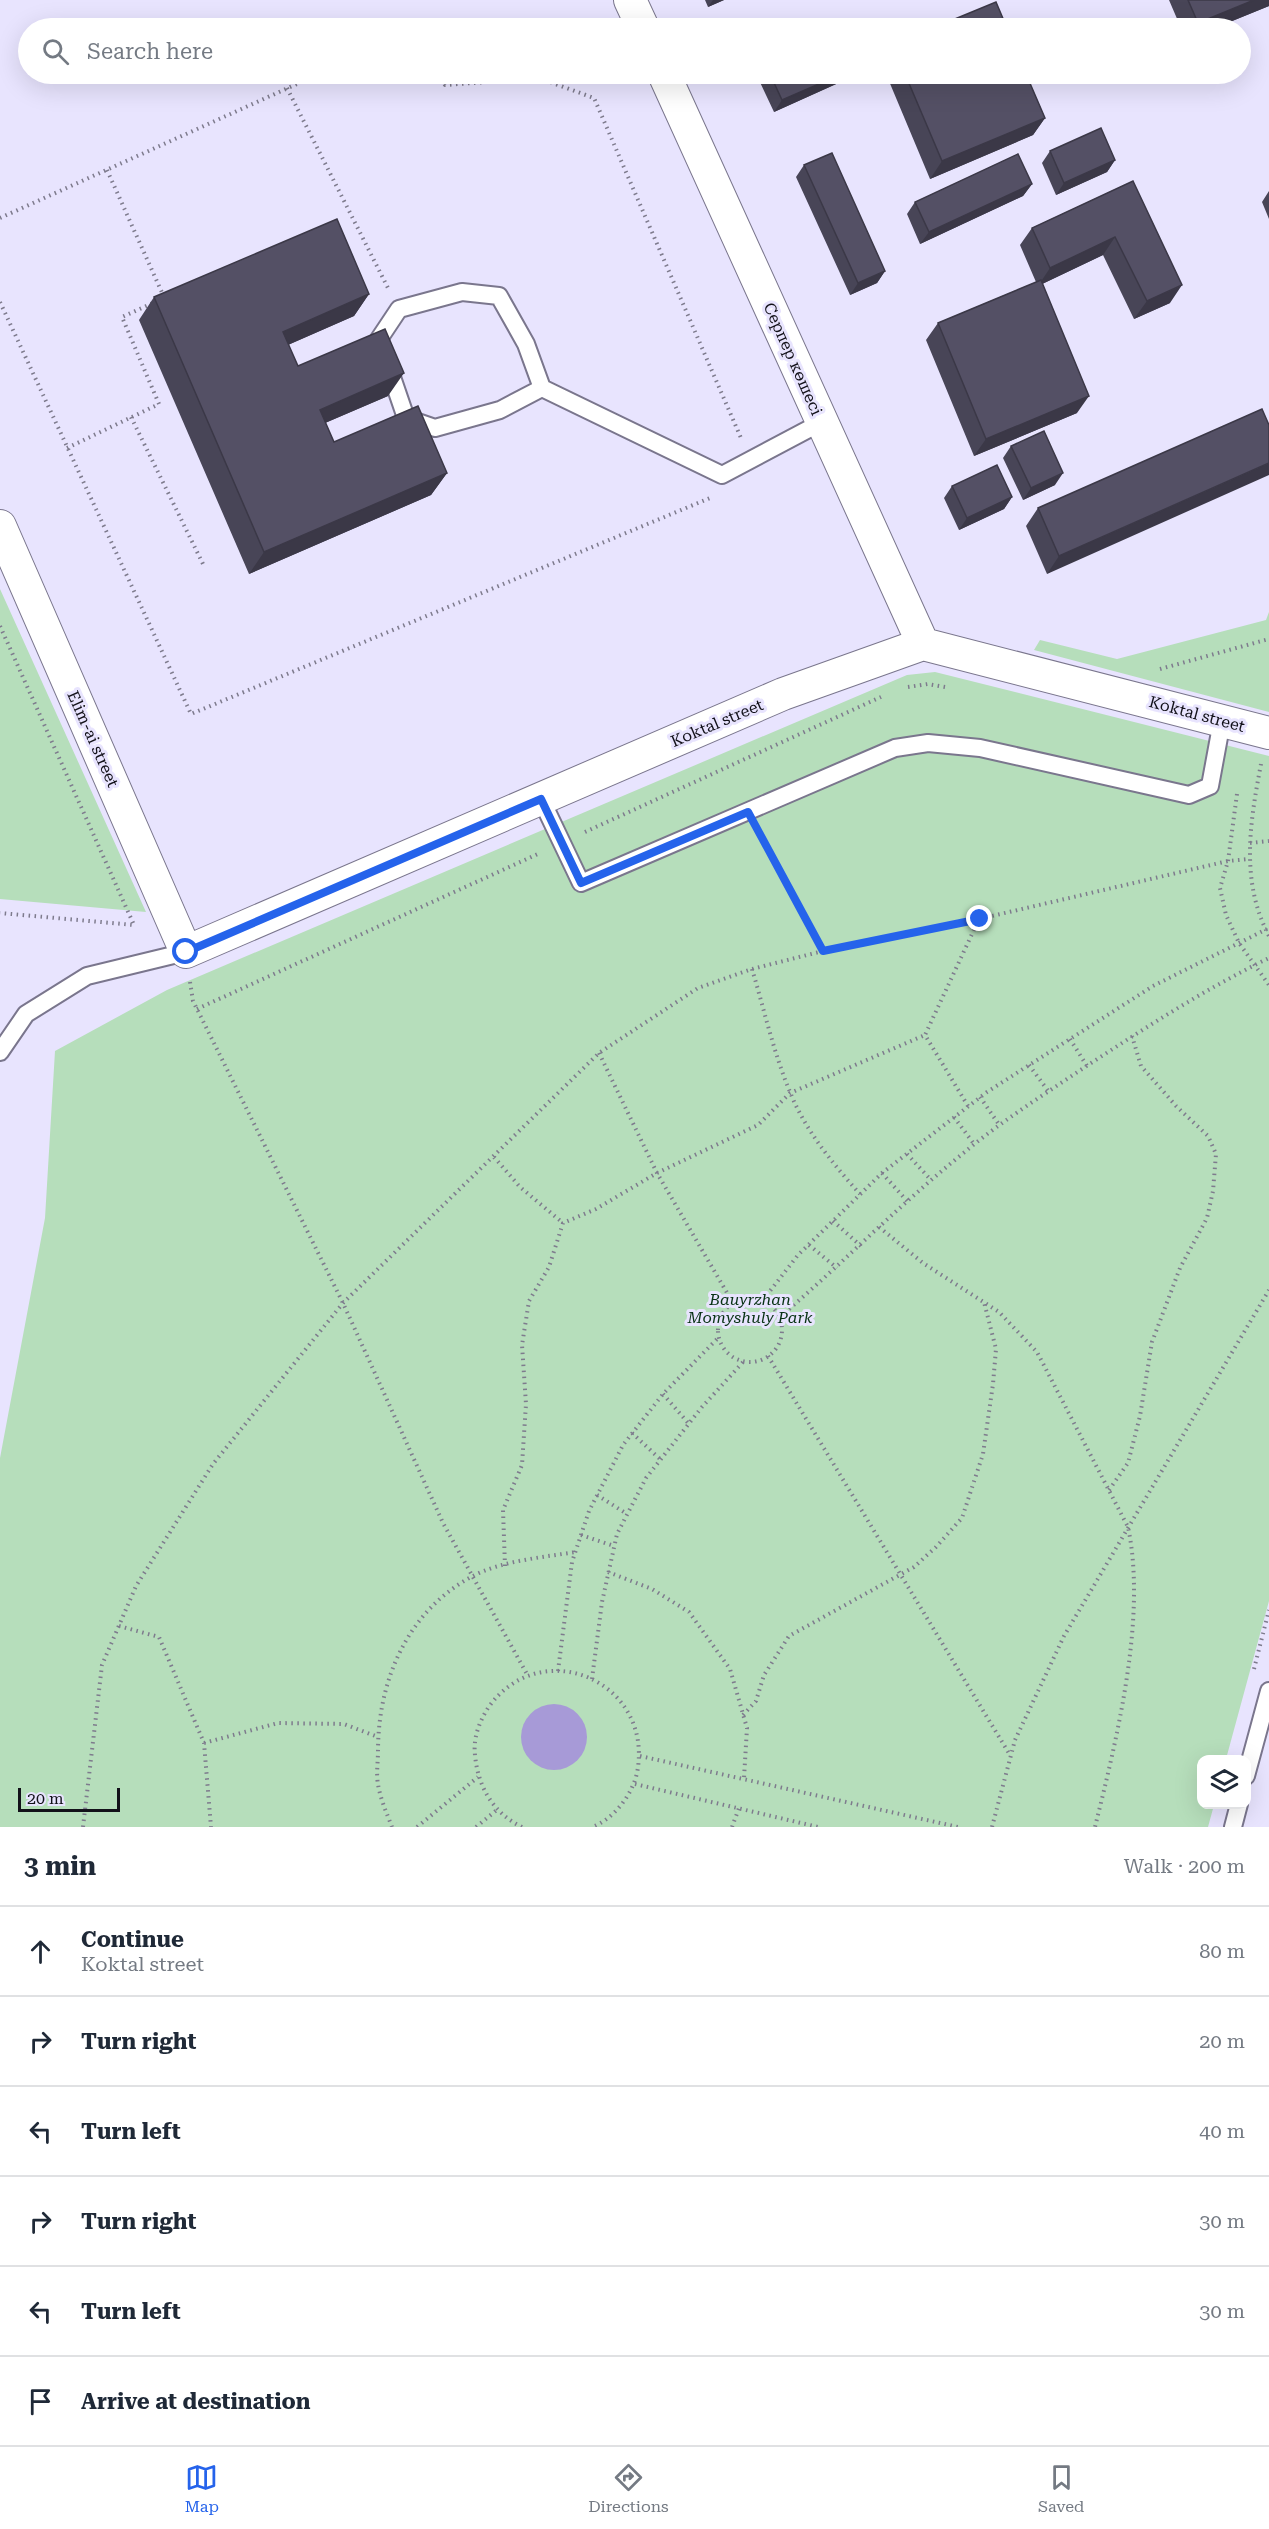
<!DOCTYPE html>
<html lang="en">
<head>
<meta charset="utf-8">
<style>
  body { margin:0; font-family:"Roboto Serif",serif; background:#f2f2f3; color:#1f2937 }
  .controls { position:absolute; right:18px; bottom:18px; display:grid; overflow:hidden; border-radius:12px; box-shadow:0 6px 24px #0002 }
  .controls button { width:54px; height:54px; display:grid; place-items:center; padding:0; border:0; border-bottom:2px solid #e0e1e3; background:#fff; color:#1f2937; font:30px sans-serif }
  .scale { position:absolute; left:18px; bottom:15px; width:102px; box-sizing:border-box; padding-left:6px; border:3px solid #121119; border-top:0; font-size:16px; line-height:21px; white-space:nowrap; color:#121119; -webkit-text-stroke:4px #e8e4fe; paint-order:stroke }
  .stop { position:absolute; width:18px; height:18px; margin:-14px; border:4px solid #2563eb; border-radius:50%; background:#fff }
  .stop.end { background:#2563eb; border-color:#fff; box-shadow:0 2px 6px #0008 }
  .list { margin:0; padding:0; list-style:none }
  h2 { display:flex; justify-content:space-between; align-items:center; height:78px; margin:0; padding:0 24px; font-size:26px }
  h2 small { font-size:20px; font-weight:400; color:#747a83 }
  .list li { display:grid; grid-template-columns:39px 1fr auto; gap:18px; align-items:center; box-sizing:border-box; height:90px; padding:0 24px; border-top:2px solid #e0e1e3 }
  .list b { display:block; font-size:22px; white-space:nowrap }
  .list p { margin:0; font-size:20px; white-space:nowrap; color:#747a83 }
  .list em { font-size:20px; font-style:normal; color:#747a83 }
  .icon { flex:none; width:33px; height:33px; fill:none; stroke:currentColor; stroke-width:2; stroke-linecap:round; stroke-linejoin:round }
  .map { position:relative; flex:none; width:1269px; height:1827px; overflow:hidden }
  .search { position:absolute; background:#fff; box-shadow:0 6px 24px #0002; left:18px; right:18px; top:18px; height:66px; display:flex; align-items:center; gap:15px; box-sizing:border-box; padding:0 21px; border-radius:33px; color:#747a83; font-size:22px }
  .sheet { height:618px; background:#fff }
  nav { display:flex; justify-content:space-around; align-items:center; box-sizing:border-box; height:84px; border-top:2px solid #e0e1e3; background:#fff; font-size:16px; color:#747a83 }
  nav a { display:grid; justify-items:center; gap:3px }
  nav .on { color:#2563eb }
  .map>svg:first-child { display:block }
</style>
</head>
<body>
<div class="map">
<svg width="1269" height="1827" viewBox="0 0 1269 1827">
  <rect width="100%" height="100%" fill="#e8e4fe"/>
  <path fill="#b6debb" d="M0,589L146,912L0,899Z
    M1269,612V712L1034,650L1040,640L1117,659L1266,620Z
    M935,672L1269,756V1601L1226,1759L1202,1760V1804L1214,1805L1208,1827H0V1458L45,1218L55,1051L167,990L907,675Z"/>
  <path fill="#a79ad7" d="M521 1737a33 33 0 1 1 66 0a33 33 0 1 1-66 0Z"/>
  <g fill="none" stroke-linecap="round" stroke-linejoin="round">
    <defs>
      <path id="service" d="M542,388L500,410L435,428L406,418L379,339L399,309L462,292L499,296L526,344L542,388L722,475L822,422
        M541,799L581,883L895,748L928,743L980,748L1189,795L1210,786L1222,721
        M0,1052L26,1014L87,976L186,952
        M1246,1776L1269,1691
        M1233,1827L1239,1804"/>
      <path id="minor" d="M630,0L643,28
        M664,74L923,644
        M0,526L186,952L783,694L923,644L1269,733"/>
    </defs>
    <use href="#service" stroke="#7a768d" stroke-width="20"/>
    <use href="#minor" stroke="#7a768d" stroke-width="34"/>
    <path stroke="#7e7b8d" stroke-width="4" stroke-dasharray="1.5 4.5" stroke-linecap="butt" d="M438,74L445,85L487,82L519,74
      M528,74L594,98L741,438
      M287,88L388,288
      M107,170L164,297
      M0,218L319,74
      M0,302L191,714L710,498
      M131,417L203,564
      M67,448L159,404L122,317L153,303
      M0,626L134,925L0,913
      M1160,669L1269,639
      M908,687L928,684L945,687
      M1261,764C1250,822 1240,881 1269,936
      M1237,794L1228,861L1220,888L1226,915L1239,943L1269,985
      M585,832L881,697
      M759,832L823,951
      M1250,843L1269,841
      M752,969C764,1009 774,1054 790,1092C805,1130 833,1164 860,1194
      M190,982L193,1001L343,1303L443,1523L528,1676
      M197,1009L540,853
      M1070,1039L1087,1066
      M599,1053L657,1173L733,1303
      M1029,1065L1049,1092
      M980,1097L1000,1126
      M968,1106L925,1035L979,919
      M954,1117L974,1144
      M907,1154L931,1180
      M494,1157L520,1187L563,1223
      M882,1173L907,1201
      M833,1221L861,1246
      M879,1227L923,1263L999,1312L1037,1352L1128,1527C1147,1617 1117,1738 1095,1827
      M809,1245L837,1268
      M718 1330a32 32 0 1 1 64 0a32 32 0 1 1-64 0Z
      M763,1300L798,1255L882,1173L987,1092L1153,986L1269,928
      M780,1317C843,1263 901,1203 966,1151C1003,1120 1045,1094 1085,1067C1145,1028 1205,989 1269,958
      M768,1356L1010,1755
      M663,1394L689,1424
      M632,1433L660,1459
      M1109,1490L1128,1463L1140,1416L1152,1342L1180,1268L1207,1218L1213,1191L1216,1154L1208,1136L1176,1106L1141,1066L1132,1036
      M597,1495L627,1514
      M581,1535L614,1546
      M505,1566L503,1510L522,1465L526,1404L522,1345L529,1301L549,1267L563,1223L596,1209L657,1173L758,1125L790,1093L925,1035
      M608,1572L652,1589L689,1612L730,1669L747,1728L744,1778
      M119,1626L159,1637L204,1743L211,1827
      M1254,1669L1269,1610
      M558,1671L572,1562L589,1511L623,1445L663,1394L719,1337
      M592,1679L602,1602L617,1534L646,1478L702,1407L744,1361
      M743,1715L756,1701L764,1675L789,1636L914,1567L936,1547L962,1518L983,1454L993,1384L996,1349L984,1302
      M204,1743L278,1723L344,1724L378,1737
      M640,1756L958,1827
      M635,1784L818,1827
      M83,1827L102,1665L136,1586L213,1464L343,1303L599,1053L698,988L752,969L823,951L979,919L1228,861L1249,859
      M392,1827C387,1814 380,1798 378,1784C376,1774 378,1762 378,1751C378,1680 408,1610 473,1576C501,1561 544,1557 576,1552
      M417,1827L478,1777
      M476,1827L498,1809
      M522,1827C493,1813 478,1787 475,1755C473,1739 479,1722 488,1708C541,1632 655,1682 637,1773C632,1795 614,1819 592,1827
      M732,1827L739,1808
      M992,1827L1015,1740L1064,1636L1269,1290"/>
    <use href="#service" stroke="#fff" stroke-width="16"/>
    <use href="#minor" stroke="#fff" stroke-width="32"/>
  </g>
  <path fill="#484557" d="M705,0H724L708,7Z
    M1169,0H1269V6L1215,28H1181Z
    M762,74H850L845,80L774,112L758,78Z
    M886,74H1026L1045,118L1033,135L930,179Z
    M1050,151L1115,160L1107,172L1056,195L1042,163Z
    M804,165L885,271L877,283L850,295L796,177Z
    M1133,181L1170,303L1134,319L1103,255L1042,284L1077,413L974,456L926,340L938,323L1036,282L1020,245L1032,228Z
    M1032,184L1023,196L920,244L907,214L915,202Z
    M1269,191V219L1262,202Z
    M369,294L354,316L288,345L298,366L388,396L325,423L334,442L447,473L431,495L249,574L139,320L154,297Z
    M1269,425L1047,574L1026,526L1038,508Z
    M1011,446L1055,485L1023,500L1003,458Z
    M952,486L1012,497L1004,509L959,530L944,498Z"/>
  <path fill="#3b3847" d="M713,0H724L708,7Z
    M1254,0H1269V6L1215,28H1194L1198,23Z
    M842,74H850L845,80L774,112L782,100Z
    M1045,118L1033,135L930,179L942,161Z
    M1115,160L1107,172L1056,195L1064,183Z
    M1032,184L1023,196L920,244L929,232Z
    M1115,237L1103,255L1038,286L1050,268Z
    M885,271L877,283L850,295L858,283Z
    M1182,285L1170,303L1134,319L1147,301Z
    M369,294L354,316L267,354L283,332Z
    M404,373L388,396L304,432L320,410Z
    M1089,396L1077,413L974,456L986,439Z
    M1269,463V475L1047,574L1059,556Z
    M447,473L431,495L249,574L264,552Z
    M1063,473L1055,485L1023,500L1031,488Z
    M1012,497L1004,509L959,530L967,518Z"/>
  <path fill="#545065" stroke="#3b3847" stroke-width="1.5" d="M1188,0H1254L1198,23Z
    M996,2L1007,28H933Z
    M770,74H842L782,100Z
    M905,74H1026L1045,118L942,161Z
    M1101,128L1115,160L1064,183L1050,151Z
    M832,153L885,271L858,283L804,165Z
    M1018,154L1032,184L929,232L915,202Z
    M1133,181L1182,285L1147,301L1115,237L1050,268L1032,228Z
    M337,219L369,294L283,332L298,366L385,329L404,373L320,410L334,442L418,406L447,473L264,552L154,297Z
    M1041,280L1089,396L986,439L938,323Z
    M1262,409L1269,425V463L1059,556L1038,508Z
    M1044,431L1063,473L1031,488L1011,446Z
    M997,465L1012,497L967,518L952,486Z"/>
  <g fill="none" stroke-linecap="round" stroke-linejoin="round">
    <path stroke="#2563eb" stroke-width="8" d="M186,952L541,799L581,883L748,812L823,951L980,919"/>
  </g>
  <g text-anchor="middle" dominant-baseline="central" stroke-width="6" stroke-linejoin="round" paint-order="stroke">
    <g font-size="16" fill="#121119" stroke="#e8e4fe">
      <text transform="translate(793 359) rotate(66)">Серпер көшесі</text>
      <text transform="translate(1197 714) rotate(15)">Koktal street</text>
      <text transform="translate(717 723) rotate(-23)">Koktal street</text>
      <text transform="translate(93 739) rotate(66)">Elim-ai street</text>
    </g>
    <g font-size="16" font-style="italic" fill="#083214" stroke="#e8e4fe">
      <text x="750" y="1299">Bauyrzhan<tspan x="750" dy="18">Momyshuly Park</tspan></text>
    </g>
  </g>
</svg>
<div class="controls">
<button><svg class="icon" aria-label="layers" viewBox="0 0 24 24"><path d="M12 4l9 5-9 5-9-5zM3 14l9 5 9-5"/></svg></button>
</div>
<div class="scale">20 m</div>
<div class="stop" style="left:186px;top:952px"></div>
<div class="stop end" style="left:980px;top:919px"></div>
<div class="search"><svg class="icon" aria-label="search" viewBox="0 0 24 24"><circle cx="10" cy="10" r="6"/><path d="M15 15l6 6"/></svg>Search here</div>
</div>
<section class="sheet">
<h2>3 min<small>Walk · 200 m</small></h2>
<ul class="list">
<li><svg class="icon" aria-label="ahead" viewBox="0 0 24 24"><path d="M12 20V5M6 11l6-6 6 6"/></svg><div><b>Continue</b><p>Koktal street</p></div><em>80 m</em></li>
<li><svg class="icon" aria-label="right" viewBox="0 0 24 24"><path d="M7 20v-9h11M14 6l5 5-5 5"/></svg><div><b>Turn right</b></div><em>20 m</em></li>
<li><svg class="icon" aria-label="left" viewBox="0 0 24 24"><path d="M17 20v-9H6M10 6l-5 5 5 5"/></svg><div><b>Turn left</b></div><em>40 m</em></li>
<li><svg class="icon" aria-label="right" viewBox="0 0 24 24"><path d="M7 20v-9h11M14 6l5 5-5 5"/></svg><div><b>Turn right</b></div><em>30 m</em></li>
<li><svg class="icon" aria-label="left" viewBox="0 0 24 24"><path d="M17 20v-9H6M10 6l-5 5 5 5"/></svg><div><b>Turn left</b></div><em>30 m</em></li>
<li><svg class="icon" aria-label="arrive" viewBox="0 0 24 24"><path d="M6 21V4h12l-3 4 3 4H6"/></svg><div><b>Arrive at destination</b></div></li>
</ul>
</section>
<nav>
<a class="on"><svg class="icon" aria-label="map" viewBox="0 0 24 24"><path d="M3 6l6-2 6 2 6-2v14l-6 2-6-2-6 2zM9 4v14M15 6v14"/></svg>Map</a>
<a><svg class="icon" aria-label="directions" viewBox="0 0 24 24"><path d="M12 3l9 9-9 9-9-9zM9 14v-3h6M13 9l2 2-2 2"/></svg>Directions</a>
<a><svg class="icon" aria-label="saved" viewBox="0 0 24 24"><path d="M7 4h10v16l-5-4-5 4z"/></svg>Saved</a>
</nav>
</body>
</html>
